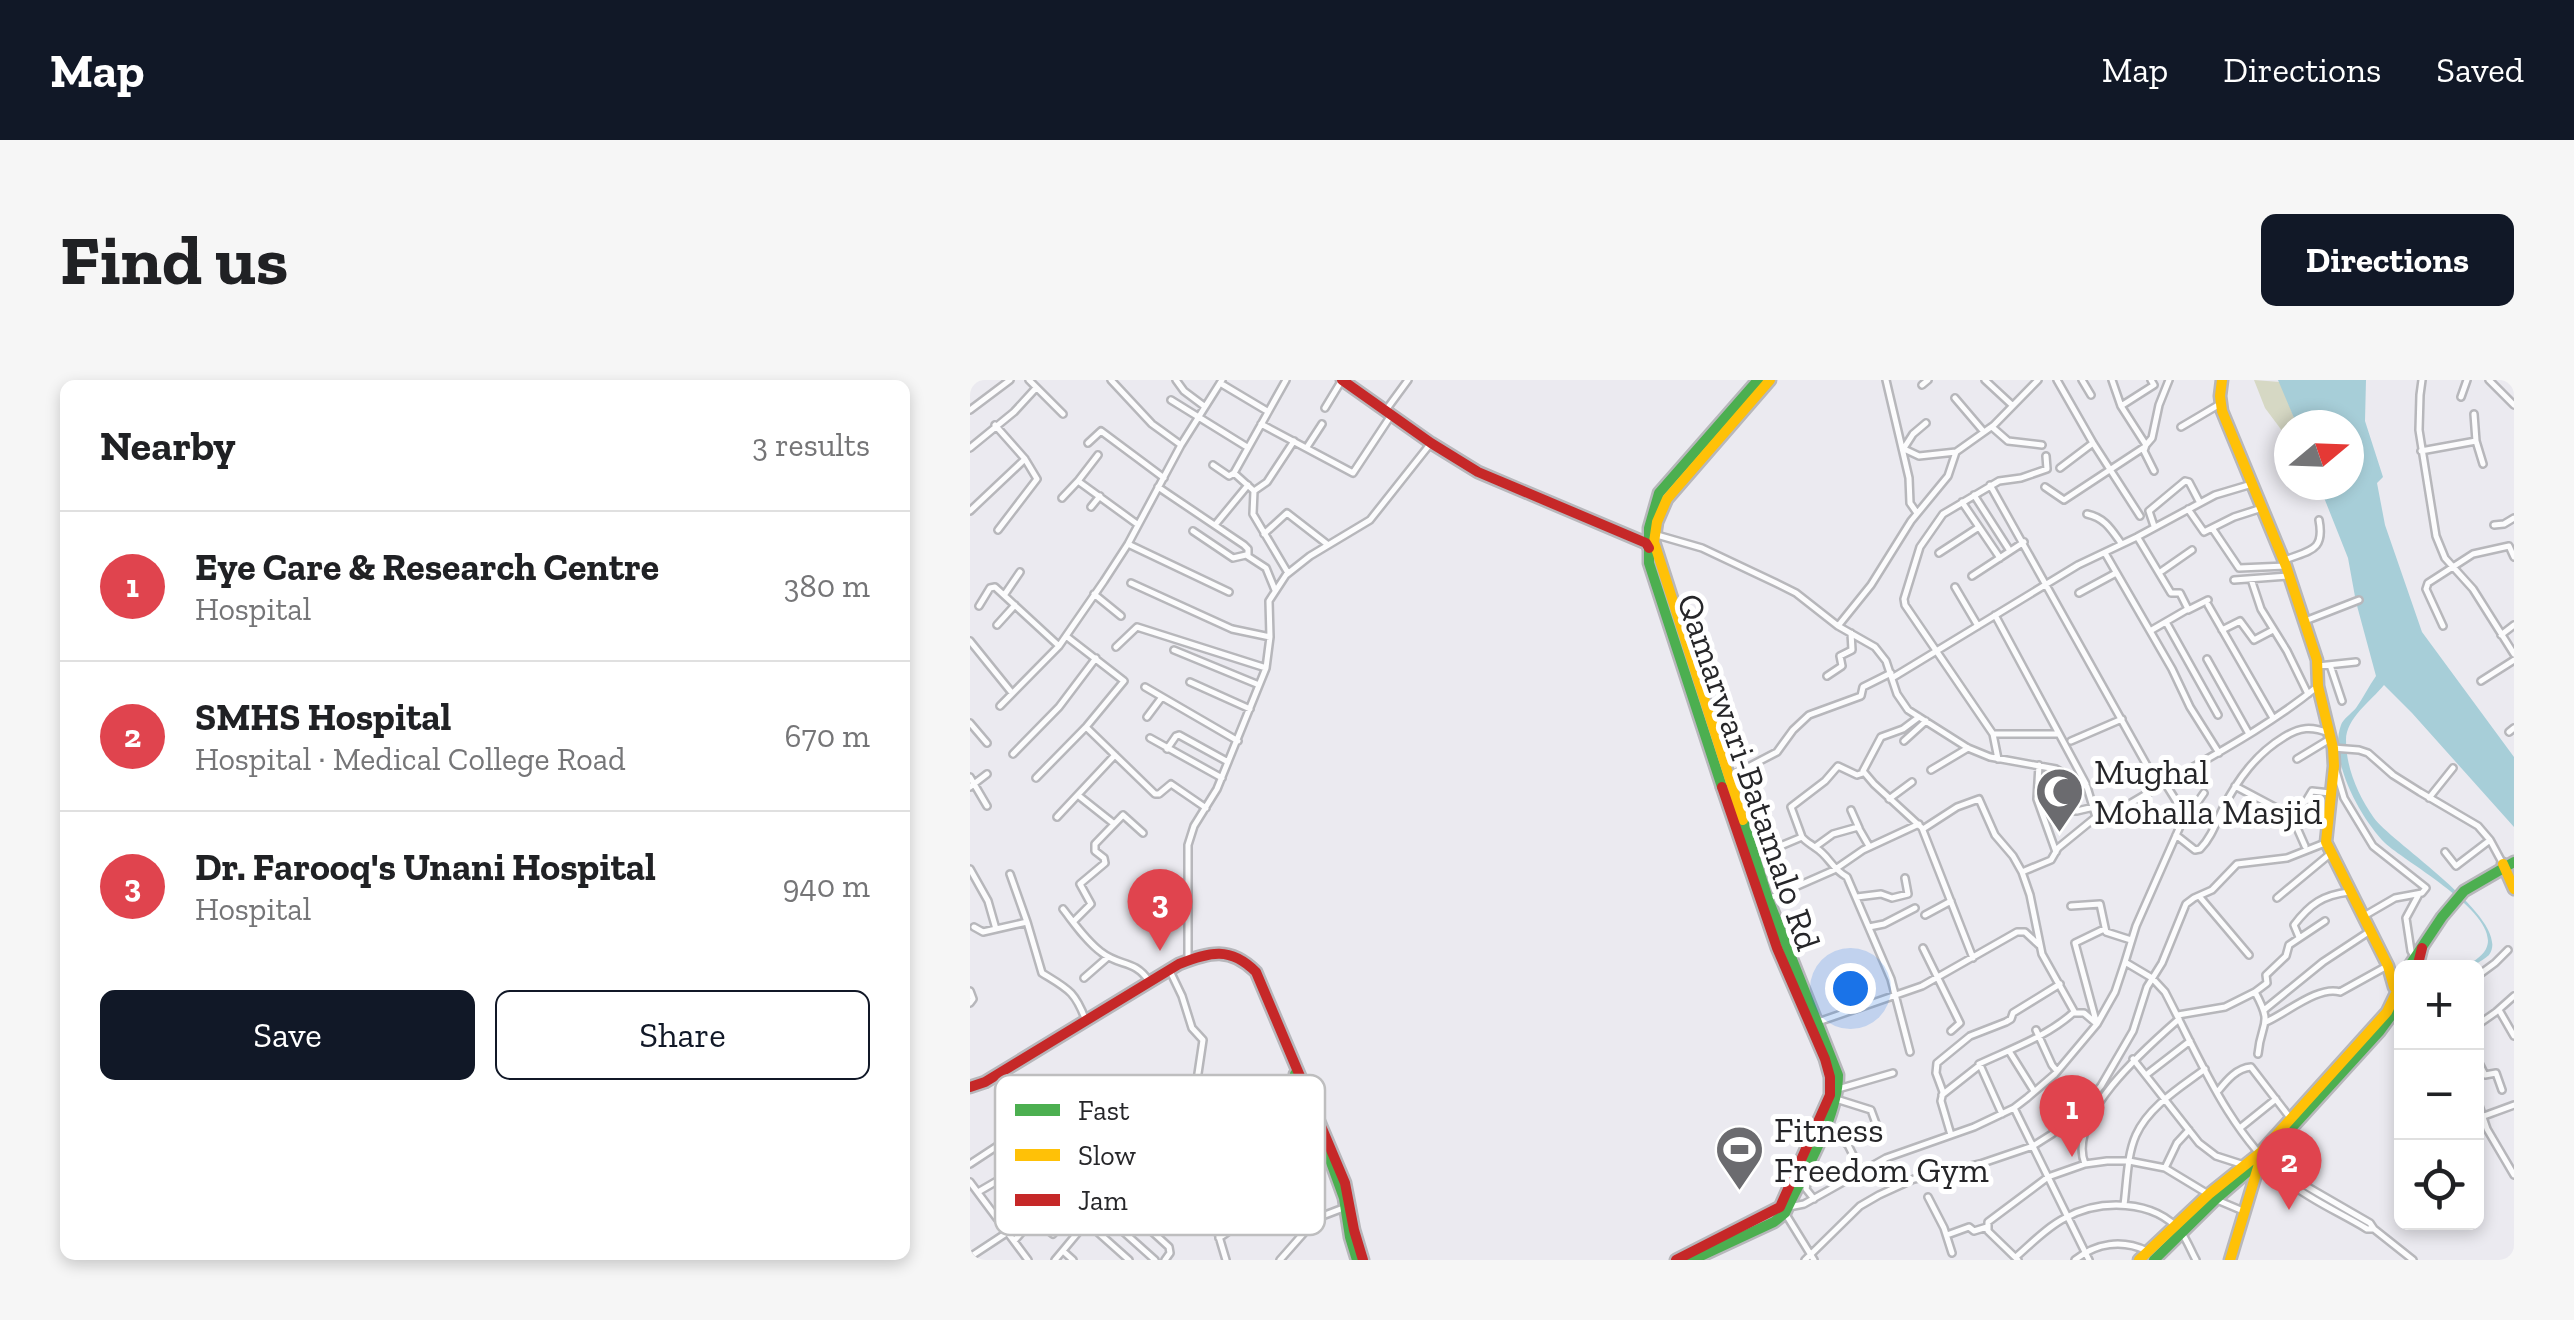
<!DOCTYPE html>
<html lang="en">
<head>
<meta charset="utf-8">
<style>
  body { margin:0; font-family:"Zilla Slab",serif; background:#f6f6f6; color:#202124 }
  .controls { position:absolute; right:30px; bottom:30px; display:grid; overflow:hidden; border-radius:15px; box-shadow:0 5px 15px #0003 }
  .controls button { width:90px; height:90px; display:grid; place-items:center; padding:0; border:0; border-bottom:2px solid #e0e0e0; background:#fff; color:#202124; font:50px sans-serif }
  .compass { position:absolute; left:1304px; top:30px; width:90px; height:90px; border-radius:50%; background:#fff; box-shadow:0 5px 15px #0003; rotate:71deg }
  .you { position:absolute; left:880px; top:608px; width:35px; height:35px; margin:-25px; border:8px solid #fff; border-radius:50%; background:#1a73e8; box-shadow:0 0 0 15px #1a73e833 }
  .badge { display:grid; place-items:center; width:65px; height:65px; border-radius:50%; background:#111827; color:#fff; font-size:32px; font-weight:700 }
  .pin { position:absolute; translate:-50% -82px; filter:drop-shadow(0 2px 5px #0008) }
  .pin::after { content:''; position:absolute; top:52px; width:35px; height:30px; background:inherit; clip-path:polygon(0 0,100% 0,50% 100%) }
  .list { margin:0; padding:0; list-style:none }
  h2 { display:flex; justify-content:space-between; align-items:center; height:130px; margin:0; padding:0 40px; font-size:42px }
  h2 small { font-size:32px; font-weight:400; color:#757577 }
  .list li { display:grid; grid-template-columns:65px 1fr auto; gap:30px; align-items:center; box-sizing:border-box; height:150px; padding:0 40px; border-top:2px solid #e0e0e0 }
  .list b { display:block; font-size:38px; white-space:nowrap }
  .list p { margin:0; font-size:32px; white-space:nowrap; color:#757577 }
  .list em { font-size:32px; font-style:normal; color:#757577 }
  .actions { display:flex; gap:20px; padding:30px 40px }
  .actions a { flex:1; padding:22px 0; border:2px solid #111827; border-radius:15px; text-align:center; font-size:35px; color:#111827 }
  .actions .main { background:#111827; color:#fff }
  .icon { flex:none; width:55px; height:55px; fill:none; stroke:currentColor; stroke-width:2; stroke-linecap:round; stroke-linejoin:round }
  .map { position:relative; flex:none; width:1544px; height:880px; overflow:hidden; border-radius:15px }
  header { display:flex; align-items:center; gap:60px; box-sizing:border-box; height:140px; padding:0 50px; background:#111827; color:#fff }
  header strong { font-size:48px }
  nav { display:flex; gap:55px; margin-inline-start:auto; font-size:35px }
  .intro { display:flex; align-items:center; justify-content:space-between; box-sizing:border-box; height:240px; padding:0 60px }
  h1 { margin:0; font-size:70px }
  .button { padding:25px 45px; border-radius:15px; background:#111827; color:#fff; font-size:35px; font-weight:700 }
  main { display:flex; gap:60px; padding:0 60px }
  aside { flex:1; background:#fff; border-radius:15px; box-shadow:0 5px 15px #0003 }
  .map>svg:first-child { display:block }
</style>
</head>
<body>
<header>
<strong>Map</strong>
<nav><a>Map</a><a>Directions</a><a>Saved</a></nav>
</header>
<div class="intro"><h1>Find us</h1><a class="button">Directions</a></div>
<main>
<aside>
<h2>Nearby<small>3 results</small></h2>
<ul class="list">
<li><span class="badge" style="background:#e0444e">1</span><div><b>Eye Care &amp; Research Centre</b><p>Hospital</p></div><em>380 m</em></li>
<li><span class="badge" style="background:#e0444e">2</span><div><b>SMHS Hospital</b><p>Hospital · Medical College Road</p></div><em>670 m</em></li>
<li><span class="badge" style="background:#e0444e">3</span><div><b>Dr. Farooq's Unani Hospital</b><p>Hospital</p></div><em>940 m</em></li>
</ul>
<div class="actions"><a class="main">Save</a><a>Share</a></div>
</aside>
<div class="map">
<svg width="1544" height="880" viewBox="0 0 1544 880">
  <rect width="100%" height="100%" fill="#ebeaf0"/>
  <path fill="#d6d8c4" d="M1284,0L1310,2L1327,45H1319V60L1295,28Z"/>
  <path fill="#a7ced8" d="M1308,0H1396L1395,41L1413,97L1407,103L1415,145L1452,252L1544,377V447L1442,333L1414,305C1401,321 1376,338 1376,360C1376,388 1388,415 1404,438C1422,463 1544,541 1519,575C1511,582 1502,587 1492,587C1501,583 1511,578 1516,569C1533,535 1435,482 1415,463C1391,439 1358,380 1371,345C1373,339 1381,334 1386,328C1393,318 1399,306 1406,296L1386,222L1378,178L1349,105H1379V45H1327Z"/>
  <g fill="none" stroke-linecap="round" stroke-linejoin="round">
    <defs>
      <path id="street" d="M59,0L93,34
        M141,0L182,44L211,65
        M206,0L214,11L234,26
        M916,0L939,98L940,123L947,133
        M1015,0L1042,25
        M1087,0L1123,63L1170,136
        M1112,0L1121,15
        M1142,0L1151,26L1176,65L1174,71L1184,91
        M1452,0L1450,15L1449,50L1466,156L1475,178L1503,209L1544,274
        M1519,0L1544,25
        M250,3L297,31
        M952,5L958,0
        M1491,17L1497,0
        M985,18L1014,52
        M201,20L277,67
        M1151,26L1184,5L1181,0
        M355,28L372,0
        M0,30L40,0
        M416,30L438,0
        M291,44L383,93L420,37
        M25,45L55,79L67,99L28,150
        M1022,47L1038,61L1072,65
        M1211,47L1250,24
        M1506,61L1513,84
        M118,63L131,51L194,98
        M1176,65L1182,58L1189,25L1199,0
        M337,67L352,44
        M0,68L44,32L66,8
        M932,68L949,76L986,72
        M934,68L943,54L956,43
        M1451,71L1506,61L1504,34
        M243,85L259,96L264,93L316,0
        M1090,88L1123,63
        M264,93L284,111L283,134L318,193
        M108,101L128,75
        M1020,105L1189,407
        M188,107L274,165L278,169V176
        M1075,107L1094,120L1173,68
        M284,111L297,102L324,61
        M1004,115L1040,171
        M92,118L108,101L167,144
        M992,122L1030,178
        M121,127L130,116
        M1218,129L1234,152L1264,137L1292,128
        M0,131L55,79
        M1117,134C1135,138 1141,149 1151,163
        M245,145L278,105
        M1524,145L1534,144L1544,138
        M1184,146L1179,131L1215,101L1219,102L1230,123
        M1242,148L1269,188L1316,186
        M223,151L263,178L276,175L296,188L305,210
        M294,154L317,133L357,164
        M687,155L732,168L806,203L826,213L868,246L905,267L916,281L927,314L938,330L998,368L1020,377L1086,389L1117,407L1126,437L1136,436L1148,431C1215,389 1287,356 1348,306
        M1168,158L1201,213H1210L1218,229L1180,251
        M158,164L259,212
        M969,173L1009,147
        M1135,173L1202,289L1220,327L1249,373
        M1315,180C1340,170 1355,171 1349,140
        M1189,193L1222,170
        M1002,196L1054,162
        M1281,199L1291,229L1317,271L1338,314
        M1264,200L1319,196
        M161,203L262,249L300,257
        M985,207L1008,246
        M1109,213L1146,193
        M35,214L50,192
        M124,214L151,236
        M1238,225L1303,338
        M9,226L20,208L25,207L89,266
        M1218,230L1238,220
        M1025,235L1116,404
        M1335,241L1389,220
        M1196,242L1248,335
        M27,245L45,225
        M868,246L901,205L941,141L978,96L986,72L1024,45L1068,0
        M1473,246L1456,209L1458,203L1503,174L1539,166L1544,177
        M1252,250L1270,241L1284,260L1303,250
        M1531,255L1544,245
        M0,261L42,313
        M146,267L167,247L296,288
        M204,270L289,305
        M1237,279L1279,354
        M1360,285L1372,321
        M1348,286L1386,282
        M857,296L872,286L870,276L882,270L881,253
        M922,298L1108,185L1167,157L1245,115L1282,104
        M1511,301L1544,280
        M220,302L280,329
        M175,307L268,361
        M30,326L89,266L134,201L158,164L211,65L252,0
        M177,337L192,317
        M949,337L933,349L911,357L893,391L904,404L952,448L1003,578
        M0,343L17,363
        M116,347L185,414H189L201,404L236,428
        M1539,352L1544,348
        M1023,354H1089
        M180,358L252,398
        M934,361L956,341
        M1101,361L1152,339
        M1363,368L1389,370L1398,373L1423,395L1450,412L1508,446L1520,460L1533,484
        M197,369L206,356L209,355L258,382
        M43,374L89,327L126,278
        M1028,379L1023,354L935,225L934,219L950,167L973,134L1029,101L1051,98L1077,89L1076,76
        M1327,379L1360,359
        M1069,385L1067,419L1086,472
        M961,390L998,368
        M1366,391L1374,418L1403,466L1456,508L1452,513L1425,518L1394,536
        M0,397L17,426
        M759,397L807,372L823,350L839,335L891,316L893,307L921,293
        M66,398L116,347L154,301L96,256
        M1195,403L1215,435L1166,546L1155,582L1182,598L1195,612C1229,677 1259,753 1317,801C1340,820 1371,833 1397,849H1404
        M1265,406L1316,433L1336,421L1342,411L1360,413
        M0,407L17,394
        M109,416L143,443
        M1459,418L1483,388
        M919,419L942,402
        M881,430L889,448
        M1080,431H1107L1124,427
        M1320,432L1335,466
        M1215,435L1220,433L1234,413
        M87,437L145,375
        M953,449L987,427L1009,419L1025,455L1043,476L1052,492L1060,515L1072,574L1105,633H1114L1127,644
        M1206,455L1225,470L1230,469C1241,458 1246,443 1253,428C1268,399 1286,374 1314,357C1330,347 1341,346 1359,353
        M832,457L821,427L855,401L868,386L887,395L893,393
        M845,467L863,454L888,447L899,466
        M1475,472L1486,486L1520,460
        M784,477L832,457C836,462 841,464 846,468C859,476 861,488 877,497L921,599L940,672
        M0,489L18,521L26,549
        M1052,492L1081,480L1088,468L1126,437
        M40,494L57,542L72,593C98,609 105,611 116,641
        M1229,516L1279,575
        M887,517L911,514L922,518L938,514L935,498
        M1307,518L1360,474
        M798,519L864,490L893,470L949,444
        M1101,526L1130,524L1136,552L1161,560
        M93,529C104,543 116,561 131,572C150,587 164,579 179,601
        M955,535L981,521
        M103,542L121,524L110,504L135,483L134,478L125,471V464L153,435L173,453
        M4,547L13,552L57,542
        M899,547L914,544L945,528
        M1329,557L1324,545C1340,524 1353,515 1379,512
        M953,568L990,643L981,651
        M1444,576L1441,571L1436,538L1449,514
        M218,581V465L224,446L247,409L296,288L300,257L299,221L316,195L340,176L400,140L461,63
        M200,591L212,616L222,648L233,660L223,727L241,769L230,787L228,800L233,824L245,843L256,880
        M1506,597L1525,583L1538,570
        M114,598L138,577
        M0,611L3,619L0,623
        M1285,612C1304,647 1291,640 1288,674
        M1294,630L1353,582L1400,551
        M1529,630L1544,656
        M1208,635L1255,627L1285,612L1297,603L1296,595L1316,576L1319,565L1355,541
        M1126,641L1105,563L1134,549
        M848,642L952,606L1047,552H1055L1069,565
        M1296,642C1315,634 1349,605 1370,612L1417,586
        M1506,646L1526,632L1544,616
        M1066,650L1082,685L1087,691
        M1039,671L1064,711
        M1506,677L1515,695L1526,693L1532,710
        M1163,679L1229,763L1246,776L1274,785
        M1009,684C1041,669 1078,656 1104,632
        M1176,695L1220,661
        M868,709L923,693
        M1249,710C1257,700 1267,688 1281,687L1321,739
        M972,715L1010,685L1032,734
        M1506,717L1517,749L1544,795
        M866,719L901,730L911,757
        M1044,728L1119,880
        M1514,736L1544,725
        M121,744L165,784
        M858,746L878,765L891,791
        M1270,748L1306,719
        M981,755L971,721L973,712L966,693L967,683L1000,656L1036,642L1041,639L1043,633L1090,604
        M116,761L154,796
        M87,771L115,802L134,780
        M1298,776L1336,806L1400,843L1404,849L1443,880
        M0,784L41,757
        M1115,784C1096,737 1177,667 1209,639
        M837,788L839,793L836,809L844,819
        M1195,788L1207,763L1219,750
        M297,794L340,823L347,838
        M0,802L58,880
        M8,812L39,794
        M85,814L159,880
        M141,814L199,867L200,873L195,880
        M958,817L974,848L982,873
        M1247,820L1273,831
        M1154,825C1157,802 1157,775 1166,755C1179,726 1211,707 1235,689
        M819,827L834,824L916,778L1004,747L1044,728L1057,718L1085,694L1127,644L1145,612L1155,582
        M128,829L185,880
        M815,833L844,880
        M64,839L83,854L104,831
        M174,846L193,827L233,824
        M76,849L97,825
        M977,855L999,847L1004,851L1017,847
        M249,858C281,837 280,831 265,798
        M44,861L125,770
        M93,871L103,880
        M0,877L38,852
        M1046,877C1061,864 1077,847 1095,838C1130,819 1184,819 1211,852C1217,860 1221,871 1226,880
        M85,880L176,771
        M310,880L347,838L376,827
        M835,880L890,826L909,815L944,799L1010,784L1063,766L1082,754L1117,723L1131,706L1163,651L1177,607L1192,583L1216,524L1224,518L1242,510L1267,484L1317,478L1355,463
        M1048,880L1018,851V842L1078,797L1115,784L1137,781H1159L1195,788L1238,814
        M1105,880C1126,863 1152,859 1177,871"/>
      <path id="fast" d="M752,407L679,183V148L689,113L788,0
        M1438,588L1472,537L1494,511L1544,482
        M325,694L343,736
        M354,763L374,818L380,857L387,880
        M722,880L804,842L815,833C833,794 868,738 868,695L798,519L773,440
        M1184,880L1246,819L1297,775L1409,652L1431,622"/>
      <path id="slow" d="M1252,0L1250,16L1252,31L1316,186L1347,280L1348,306L1363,368L1364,386L1356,462L1418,586L1424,607L1431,613
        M773,440L684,162L687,142L697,119L800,0
        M1533,484L1544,509
        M1169,880L1239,814L1290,773L1417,632L1431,603
        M1260,880L1289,784"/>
      <path id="jam" d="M372,0L461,63L508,92L676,163L679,168
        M1447,588L1452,568
        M0,707L15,702L209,584C240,572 260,566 286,592L375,803L384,850L393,880
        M706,880L810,827L860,715V697L855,679L807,568L752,407"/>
    </defs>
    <use href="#street" stroke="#b7b7bb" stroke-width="10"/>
    <use href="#fast" stroke="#b7b7bb" stroke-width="15"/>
    <use href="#slow" stroke="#b7b7bb" stroke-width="15"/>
    <use href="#jam" stroke="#b7b7bb" stroke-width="15"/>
    <use href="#street" stroke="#fcfcfd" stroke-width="5"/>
    <use href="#fast" stroke="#4caf50" stroke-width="10"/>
    <use href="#slow" stroke="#ffc107" stroke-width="10"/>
    <use href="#jam" stroke="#c62828" stroke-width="10"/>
  </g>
  <defs>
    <symbol id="mosque-pin" viewBox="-11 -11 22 30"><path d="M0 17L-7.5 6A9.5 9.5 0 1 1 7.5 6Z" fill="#6b6b6f" stroke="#fff"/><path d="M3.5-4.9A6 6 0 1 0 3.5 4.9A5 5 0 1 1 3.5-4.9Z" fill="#fff"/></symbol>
    <symbol id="stadium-pin" viewBox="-11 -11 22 30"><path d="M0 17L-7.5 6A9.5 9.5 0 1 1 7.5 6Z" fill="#6b6b6f" stroke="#fff"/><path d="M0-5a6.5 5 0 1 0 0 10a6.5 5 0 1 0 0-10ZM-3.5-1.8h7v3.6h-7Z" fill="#fff"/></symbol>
  </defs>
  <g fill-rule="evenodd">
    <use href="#mosque-pin" x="1062" y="384" width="55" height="75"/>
    <use href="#stadium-pin" x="742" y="742" width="55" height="75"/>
  </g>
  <g text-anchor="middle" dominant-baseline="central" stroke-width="10" stroke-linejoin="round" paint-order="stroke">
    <g font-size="35" fill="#262629" stroke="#fff">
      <text transform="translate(779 392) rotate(71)">Qamarwari-Batamalo Rd</text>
    </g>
    <g font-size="35" fill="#262629" stroke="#fff" text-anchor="start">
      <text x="1124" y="392">Mughal<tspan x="1124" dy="40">Mohalla Masjid</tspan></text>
      <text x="804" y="750">Fitness<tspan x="804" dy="40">Freedom Gym</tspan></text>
    </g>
  </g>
  <rect x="25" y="695" width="330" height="160" rx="15" fill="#fff" stroke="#bebebf" stroke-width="2.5"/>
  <rect x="45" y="724" width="45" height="12" fill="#4caf50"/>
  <rect x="45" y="769" width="45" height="12" fill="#ffc107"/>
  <rect x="45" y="814" width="45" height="12" fill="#c62828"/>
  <g font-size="28" fill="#262629">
    <text x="108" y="740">Fast</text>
    <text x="108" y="785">Slow</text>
    <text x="108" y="830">Jam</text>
  </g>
</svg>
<div class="controls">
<button>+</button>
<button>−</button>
<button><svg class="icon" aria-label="locate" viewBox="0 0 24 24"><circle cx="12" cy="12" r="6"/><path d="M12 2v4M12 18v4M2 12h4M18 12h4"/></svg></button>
</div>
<svg class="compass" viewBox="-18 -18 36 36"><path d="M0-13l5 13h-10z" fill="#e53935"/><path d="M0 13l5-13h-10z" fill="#757577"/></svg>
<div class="you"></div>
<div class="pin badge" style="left:1102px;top:777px;background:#e0444e">1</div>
<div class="pin badge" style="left:1319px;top:830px;background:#e0444e">2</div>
<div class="pin badge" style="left:190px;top:571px;background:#e0444e">3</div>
</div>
</main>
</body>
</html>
